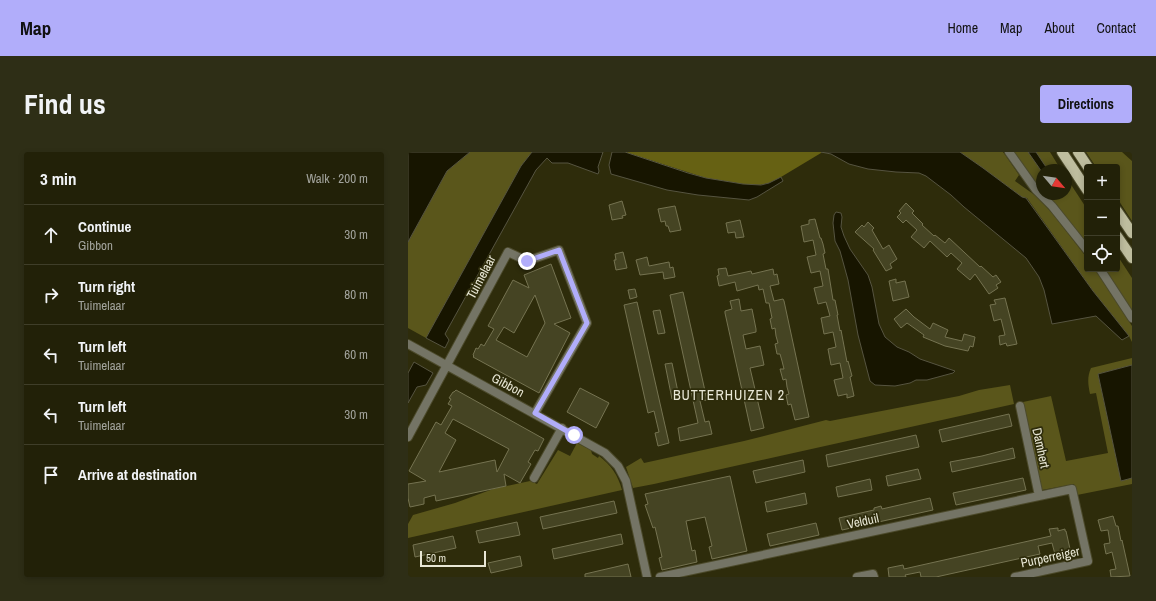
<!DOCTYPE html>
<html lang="en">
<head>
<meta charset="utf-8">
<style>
  body { margin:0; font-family:"Archivo Narrow",sans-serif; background:#2e2e16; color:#f1f3f6 }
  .controls { position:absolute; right:12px; top:12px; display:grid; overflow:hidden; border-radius:4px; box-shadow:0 2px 6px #0003 }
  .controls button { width:36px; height:36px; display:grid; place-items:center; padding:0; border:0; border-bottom:1px solid #3f3e29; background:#222108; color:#f1f3f6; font:20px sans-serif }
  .compass { position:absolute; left:628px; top:12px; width:36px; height:36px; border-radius:50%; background:#222108; box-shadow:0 2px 6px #0003; rotate:119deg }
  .scale { position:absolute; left:12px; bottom:10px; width:66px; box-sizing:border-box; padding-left:4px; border:2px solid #e8e7d5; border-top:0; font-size:11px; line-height:14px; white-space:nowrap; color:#e8e7d5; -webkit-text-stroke:3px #2e2c0b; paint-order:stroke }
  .stop { position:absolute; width:12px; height:12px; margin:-9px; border:3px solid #b1adfa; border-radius:50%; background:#fff }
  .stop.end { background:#b1adfa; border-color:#fff; box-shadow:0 1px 4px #0008 }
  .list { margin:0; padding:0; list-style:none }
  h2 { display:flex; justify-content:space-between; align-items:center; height:52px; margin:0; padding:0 16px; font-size:17px }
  h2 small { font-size:13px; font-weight:400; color:#a2a39c }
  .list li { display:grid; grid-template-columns:26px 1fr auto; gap:12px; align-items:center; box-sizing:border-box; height:60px; padding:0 16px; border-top:1px solid #3f3e29 }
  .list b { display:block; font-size:15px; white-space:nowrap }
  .list p { margin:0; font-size:13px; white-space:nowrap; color:#a2a39c }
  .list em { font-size:13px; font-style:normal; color:#a2a39c }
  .icon { flex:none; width:22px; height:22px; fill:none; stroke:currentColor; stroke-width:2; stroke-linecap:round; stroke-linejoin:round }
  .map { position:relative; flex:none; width:724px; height:425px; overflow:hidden; border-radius:4px }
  header { display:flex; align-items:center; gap:24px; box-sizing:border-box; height:56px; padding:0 20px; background:#b1adfa; color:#111 }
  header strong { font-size:19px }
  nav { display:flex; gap:22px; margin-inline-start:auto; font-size:14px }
  .intro { display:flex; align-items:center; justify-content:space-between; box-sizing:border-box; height:96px; padding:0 24px }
  h1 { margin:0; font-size:28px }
  .button { padding:10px 18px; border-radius:4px; background:#b1adfa; color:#111; font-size:14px; font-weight:700 }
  main { display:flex; gap:24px; padding:0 24px }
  aside { flex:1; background:#222108; border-radius:4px; box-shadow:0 2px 6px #0003 }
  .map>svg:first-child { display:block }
</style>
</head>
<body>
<header>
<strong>Map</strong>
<nav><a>Home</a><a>Map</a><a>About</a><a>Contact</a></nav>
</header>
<div class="intro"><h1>Find us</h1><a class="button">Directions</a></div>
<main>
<aside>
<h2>3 min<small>Walk · 200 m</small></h2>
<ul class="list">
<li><svg class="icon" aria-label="ahead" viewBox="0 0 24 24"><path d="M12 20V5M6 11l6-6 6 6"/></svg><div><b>Continue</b><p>Gibbon</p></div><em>30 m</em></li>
<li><svg class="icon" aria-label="right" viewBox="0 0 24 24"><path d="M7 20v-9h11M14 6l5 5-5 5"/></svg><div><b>Turn right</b><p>Tuimelaar</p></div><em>80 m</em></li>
<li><svg class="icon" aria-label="left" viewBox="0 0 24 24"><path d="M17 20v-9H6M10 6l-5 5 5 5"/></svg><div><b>Turn left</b><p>Tuimelaar</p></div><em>60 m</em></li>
<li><svg class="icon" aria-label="left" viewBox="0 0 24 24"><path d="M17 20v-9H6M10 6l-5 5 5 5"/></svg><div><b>Turn left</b><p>Tuimelaar</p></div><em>30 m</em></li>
<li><svg class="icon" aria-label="arrive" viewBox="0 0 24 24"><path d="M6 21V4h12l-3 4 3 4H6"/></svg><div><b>Arrive at destination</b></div></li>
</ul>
</aside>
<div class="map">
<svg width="724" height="425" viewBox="0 0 724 425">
  <rect width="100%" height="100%" fill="#2e2c0b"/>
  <path fill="#5a561b" d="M62,0H124L113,14L18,186L0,176V90L39,19Z
    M552,0H595L611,23L607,29L628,44L644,61L679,106V117H687L724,174V190L721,184L685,139L619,46L614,45L573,15Z
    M606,0H642L653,18H634V39Z
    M678,0H714L724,9V69L709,46V15H688Z
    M658,25L679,57V93L636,42H658Z
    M709,103L724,126V158L696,117H709Z
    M724,206V213L690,222L713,328L724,326V332L669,343L666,332L634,338L615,250L643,244L658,309L700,301L688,241L682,242C680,232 679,225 683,216Z
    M602,233L606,252L246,332L225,336L218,315L233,306L236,311L336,289L418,268L422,269L551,244L571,238Z
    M169,291L183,298L184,302L190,306L191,304C203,313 210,323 214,338L0,386V372L5,363L47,351L85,337L122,329L129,332L150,298L162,304Z"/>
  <path fill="#666113" d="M217,0H413V1L368,28L361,31L347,34L298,26Z"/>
  <path fill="#171500" stroke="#565440" d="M0,0H62L39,19L0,90Z
    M124,0H195L190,15L191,19L190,22L160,11H144L139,6L128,18L37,182L41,188L37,196L18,186L113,14Z
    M204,0H217L280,21L298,26L335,32L353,33L361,31L373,25L375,29L349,45L341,48L290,43L259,38L203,22L201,13Z
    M413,0H552L575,16L614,45L618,46L685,139L721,184L714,188L688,164L644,172L636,138L631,125L618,106L556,55L543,43L518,24L511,21L488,20L460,17L441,12L423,2Z
    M620,0H628L640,18H634V20Z
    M428,60L433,61L434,65L433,75L436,84L442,97L460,123L464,135L471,172L477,185L489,195L501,200L512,207L547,219L545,221L519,228H508L502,231L487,234L467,233L462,229L450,183L440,128L432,99L427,89L425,71L426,63Z
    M6,210L25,221L18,233L9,235L0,251V221Z
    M724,213V326L713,329L690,222Z"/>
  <path fill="#454423" stroke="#757351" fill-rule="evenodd" d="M214,49L218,63L214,64L215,66L204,68L201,53Z
    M498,51L506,59L504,61L515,72L514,73L526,84L527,83L537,91L541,86L572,115L573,114L585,125L588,123L593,130L588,133L590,136L581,142L567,122L562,128L549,117L554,111L543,101L539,105L522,89L516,96L503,85L509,78L498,68L495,71L489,65L493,61L491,59Z
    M267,54L273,78L262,80L260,74H258L257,69L253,70L250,57Z
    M407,67L412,86H413L415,92L417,101L415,102L418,117H420L425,148H427L430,163H429L432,179L433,178L439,210L440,209L444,224L442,225L446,244L439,246V242L430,244L426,228L435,226L432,211L423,213L420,197L428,195L425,180L416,182L413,166L422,164L418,150L410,152L406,136L415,134L412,119L403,121L399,105L408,103L405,88L396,90L393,74L401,72V68Z
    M332,68L336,85L328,86L327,80L320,81L318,71Z
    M460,70L466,76L464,78L475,97L481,93L489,107L482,112L484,116L478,119L465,98L466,97L447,80L454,73L456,75Z
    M215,100L219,116L208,118L206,108H208L207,102Z
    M239,105L241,114L261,110L262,116L265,115L267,125L256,127L255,120L232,123L228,108Z
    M143,112L163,166L146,172L162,181L131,241L65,205L66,204L65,203L68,196L70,197L73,192L76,194L86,177L80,174L105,128L121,136L116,123ZM127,143L137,171L119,205L88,188L96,175L106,181Z
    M318,116L320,124L343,119L344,122L365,117L366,123L369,122L371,132L362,134L366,149L375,147L376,149L401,265L387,268L383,252L380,253L378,243L381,242L379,235L378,227L375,228L372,217H376L374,209L372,202H369L367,192L370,191L368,184L367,176L364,177L362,167L364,166L361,151H358L355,137L351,138L350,133L329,139L327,130L311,134L309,124L311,123L310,117Z
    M488,127V131L497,129L501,145L485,149L481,129Z
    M227,137L229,145L222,147L220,138Z
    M275,140L299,248L292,249L297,270L301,269L304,282L272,289L270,276L290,271L262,143Z
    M597,146L609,192L599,194L598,191L592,193L591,184L597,183L593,167L586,169L582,153L588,152L586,148Z
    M331,147L333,159L344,157L348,177V180L335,183L338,197L352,194L356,213L342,216L356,276L343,279L317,161V159L324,157L322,149Z
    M229,150L261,291L250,294L247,281L251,280L246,259L240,261L216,153Z
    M498,157L506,165L522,177L525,171L540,178L537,185L554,189L556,182L567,185L565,195L562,194L560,199L537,194L515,185L516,183L499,171L493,176L486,167Z
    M252,158L257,181L250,182L245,159Z
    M264,211L271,245L264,247L257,212Z
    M172,236L201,251L188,276L159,260Z
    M48,238L136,287L130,299L127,298L120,310L123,312L112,331L96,322L98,334L28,349L27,343L16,346V352L2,355L0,346V332L18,329L1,319L28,270L33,273L44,254L40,252L43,247L41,246L45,240H46ZM45,267L101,297L89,320L87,308L31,320L48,288L37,281Z
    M601,262L604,274L534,290L531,278Z
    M508,283L511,295L420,315L418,303Z
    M605,296L607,306L544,320L542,310L574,304Z
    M395,308L397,320L348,331L345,319Z
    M510,317L513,327L480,334L478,324Z
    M322,324L339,399L304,407L301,395L304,394L297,365L278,369L284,399L287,398L289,410L254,418L251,406L254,405L247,375L245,376L237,353L240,352L237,342Z
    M615,326L618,338L548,353L545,341Z
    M462,327L464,338L430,345L428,335Z
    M397,341L399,352L359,360L357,350Z
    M522,346L525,358L434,378L431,366L466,358V356L473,354L474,357Z
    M206,349L209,361L135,377L132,365Z
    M705,364L708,374H710L713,389L714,388L722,424L703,425L702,418L708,417L704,400L698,402L696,392L702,391L700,378L693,379L690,368Z
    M109,370L112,383L71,391L68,379Z
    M408,371L411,383L362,394L359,382Z
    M650,376V379L657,377V379H658L662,397V399L655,400L656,404L648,406L644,391L630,394L632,402L528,425H513L512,420L497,423L498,425H481L480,416L495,413L496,417L643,384L641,377Z
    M213,382L215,392L146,407L144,397Z
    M45,384L48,396L7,405L5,393Z
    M112,404L114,414L83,421L80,411Z
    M220,412L223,425H177V422Z"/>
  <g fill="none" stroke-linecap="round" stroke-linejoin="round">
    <defs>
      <path id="street" d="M601,0L628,38L644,54L679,98
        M692,117L724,166
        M0,192L197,301L210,314L218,329L239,425
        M612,254L631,344
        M0,285L100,100L119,109L151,98L179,171L127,261
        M126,326L154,276
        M252,425L664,337L680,409L607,425
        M449,425L465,422L466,425"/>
      <path id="primary" d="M654,0L679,38
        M670,0L680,15
        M709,59L724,81
        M709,84L724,106"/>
    </defs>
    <use href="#street" stroke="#4c4a2b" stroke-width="10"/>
    <use href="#primary" stroke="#4c4a2b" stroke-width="12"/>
    <use href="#street" stroke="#747465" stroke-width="8"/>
    <use href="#primary" stroke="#bebd9e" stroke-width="10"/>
  </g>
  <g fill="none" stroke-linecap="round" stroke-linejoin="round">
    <path stroke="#b1adfa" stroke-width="5" d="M119,109L151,98L179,171L127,261L166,283"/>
  </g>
  <g text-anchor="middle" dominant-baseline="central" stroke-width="3.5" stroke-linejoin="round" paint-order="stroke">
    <g font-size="13" fill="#e8e7d5" stroke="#2e2c0b">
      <text transform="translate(73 125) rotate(-62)">Tuimelaar</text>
      <text transform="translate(100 233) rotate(28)">Gibbon</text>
      <text transform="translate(633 296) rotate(78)">Damhert</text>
      <text transform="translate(455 369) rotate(-12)">Velduil</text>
      <text transform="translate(642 405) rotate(-12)">Purperreiger</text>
    </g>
    <g font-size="14" letter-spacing="1" fill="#e8e7d5" stroke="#2e2c0b">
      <text x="321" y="243">BUTTERHUIZEN 2</text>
    </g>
  </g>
</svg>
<div class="controls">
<button>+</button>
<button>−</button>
<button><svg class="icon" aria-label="locate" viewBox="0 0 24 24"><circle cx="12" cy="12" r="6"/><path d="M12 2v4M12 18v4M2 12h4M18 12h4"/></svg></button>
</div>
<svg class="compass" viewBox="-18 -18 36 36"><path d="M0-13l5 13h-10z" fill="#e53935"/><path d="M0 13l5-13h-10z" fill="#a2a39c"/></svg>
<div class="scale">50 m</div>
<div class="stop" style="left:166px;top:283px"></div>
<div class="stop end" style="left:119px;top:109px"></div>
</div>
</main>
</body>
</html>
